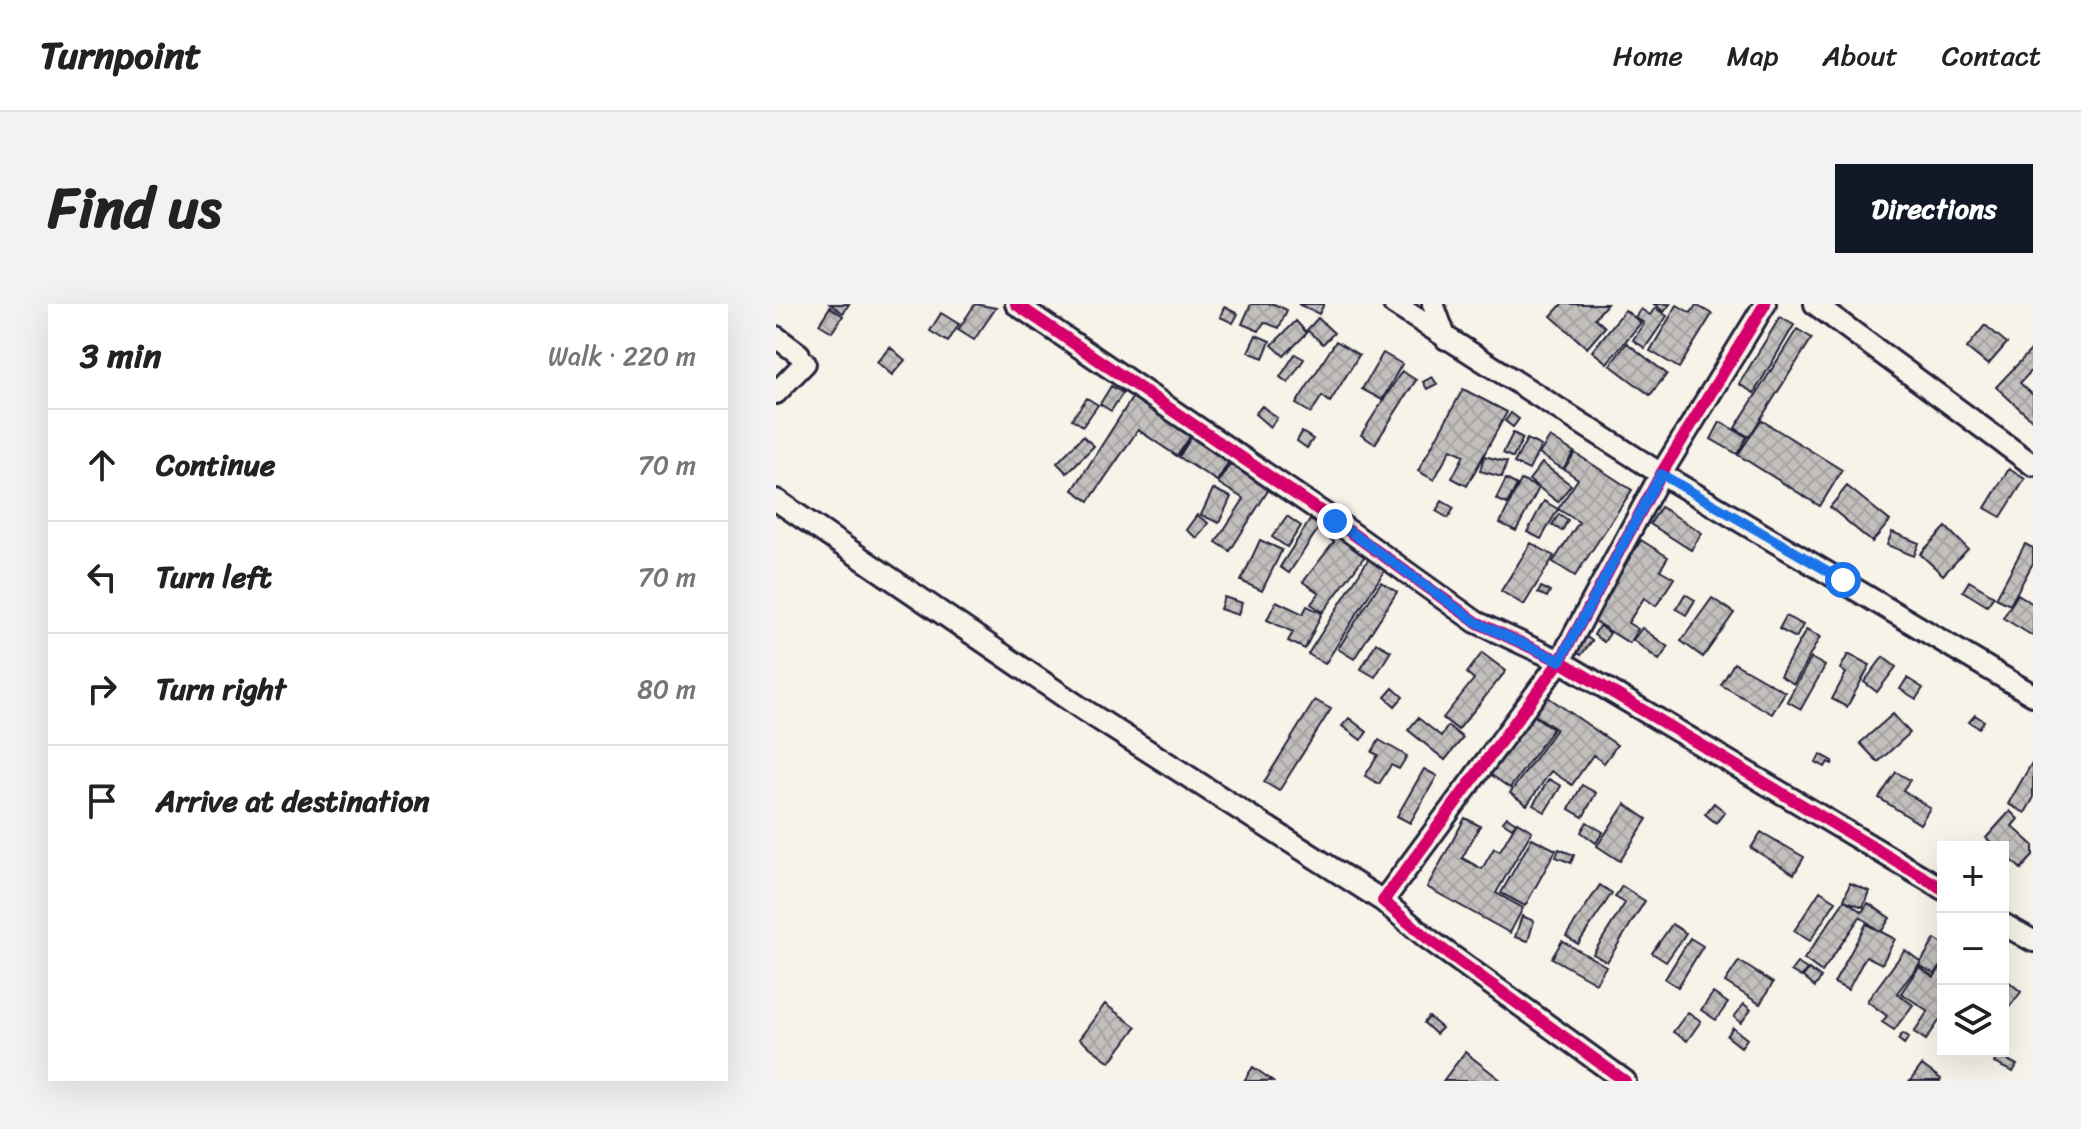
<!DOCTYPE html>
<html lang="en">
<head>
<meta charset="utf-8">
<style>
  body { margin:0; font-family:Sriracha,sans-serif; background:#f2f2f2; color:#222 }
  .controls { position:absolute; right:24px; bottom:24px; display:grid; overflow:hidden; border-radius:0px; box-shadow:0 8px 32px #0002 }
  .controls button { width:72px; height:72px; display:grid; place-items:center; padding:0; border:0; border-bottom:2px solid #e0e0e0; background:#fff; color:#222; font:40px sans-serif }
  .stop { position:absolute; width:24px; height:24px; margin:-18px; border:6px solid #1a73e8; border-radius:50%; background:#fff }
  .stop.end { background:#1a73e8; border-color:#fff; box-shadow:0 2px 8px #0008 }
  .list { margin:0; padding:0; list-style:none }
  h2 { display:flex; justify-content:space-between; align-items:center; height:104px; margin:0; padding:0 32px; font-size:34px }
  h2 small { font-size:26px; font-weight:400; color:#767676 }
  .list li { display:grid; grid-template-columns:52px 1fr auto; gap:24px; align-items:center; box-sizing:border-box; height:112px; padding:0 32px; border-top:2px solid #e0e0e0 }
  .list b { display:block; font-size:30px; white-space:nowrap }
  .list em { font-size:26px; font-style:normal; color:#767676 }
  .icon { flex:none; width:44px; height:44px; fill:none; stroke:currentColor; stroke-width:2; stroke-linecap:round; stroke-linejoin:round }
  .map { position:relative; flex:none; width:1257px; height:777px; overflow:hidden; border-radius:0px }
  header { display:flex; align-items:center; gap:48px; box-sizing:border-box; height:112px; padding:0 40px; background:#fff; border-bottom:2px solid #e0e0e0 }
  header strong { font-size:38px }
  nav { display:flex; gap:44px; margin-inline-start:auto; font-size:28px }
  .intro { display:flex; align-items:center; justify-content:space-between; box-sizing:border-box; height:192px; padding:0 48px }
  h1 { margin:0; font-size:56px }
  .button { padding:20px 36px; border-radius:0px; background:#111827; color:#fff; font-size:28px; font-weight:700 }
  main { display:flex; gap:48px; padding:0 48px }
  aside { flex:1; background:#fff; border-radius:0px; box-shadow:0 8px 32px #0002 }
  .map>svg:first-child { display:block }
</style>
</head>
<body>
<header>
<strong>Turnpoint</strong>
<nav><a>Home</a><a>Map</a><a>About</a><a>Contact</a></nav>
</header>
<div class="intro"><h1>Find us</h1><a class="button">Directions</a></div>
<main>
<aside>
<h2>3 min<small>Walk · 220 m</small></h2>
<ul class="list">
<li><svg class="icon" aria-label="ahead" viewBox="0 0 24 24"><path d="M12 20V5M6 11l6-6 6 6"/></svg><div><b>Continue</b></div><em>70 m</em></li>
<li><svg class="icon" aria-label="left" viewBox="0 0 24 24"><path d="M17 20v-9H6M10 6l-5 5 5 5"/></svg><div><b>Turn left</b></div><em>70 m</em></li>
<li><svg class="icon" aria-label="right" viewBox="0 0 24 24"><path d="M7 20v-9h11M14 6l5 5-5 5"/></svg><div><b>Turn right</b></div><em>80 m</em></li>
<li><svg class="icon" aria-label="arrive" viewBox="0 0 24 24"><path d="M6 21V4h12l-3 4 3 4H6"/></svg><div><b>Arrive at destination</b></div></li>
</ul>
</aside>
<div class="map">
<svg width="1257" height="777" viewBox="0 0 1257 777">
  <defs>
    <pattern id="building-cross-hatch" width="8" height="8" patternUnits="userSpaceOnUse" patternTransform="scale(2)"><rect width="8" height="8" fill="#c2bfbd"/><path d="M0 0l8 8M0 8l8-8" fill="none" stroke="#a6a4a3"/></pattern>
  </defs>
  <rect width="100%" height="100%" fill="#f7f3e8"/>
  <filter id="ink" filterUnits="userSpaceOnUse"><feTurbulence type="fractalNoise" baseFrequency=".0125" numOctaves="2"/><feDisplacementMap in="SourceGraphic" scale="16" xChannelSelector="R" yChannelSelector="G"/><feConvolveMatrix kernelMatrix="1 2 1 2 8 2 1 2 1" color-interpolation-filters="sRGB"/></filter>
  <g filter="url(#ink)">
    <path fill="url(#building-cross-hatch)" stroke="#22223b" stroke-width="2" d="M54,0H73L67,9Z
      M199,0L220,4L198,36L182,26Z
      M475,0H498L511,6L503,24L488,18L483,27L466,20Z
      M522,0H548L543,10Z
      M786,0H831L819,14L829,23L811,44L775,12Z
      M878,0H894L888,8Z
      M901,1L915,9L920,1L936,10L903,64L874,47Z
      M54,3L67,12L56,28L43,20Z
      M448,3L462,10L457,19L444,13Z
      M879,4L891,12L869,44L857,36L868,19L859,13L865,5L874,11Z
      M849,6L865,19L831,59L816,47Z
      M165,9L183,20L172,38L154,27Z
      M1004,13L1018,21L978,89L963,80Z
      M542,14L558,29L547,40L531,26Z
      M520,17L531,29L508,52L496,41Z
      M1209,21L1231,39L1212,61L1191,44Z
      M1021,25L1036,34L973,133L959,124Z
      M480,31L494,37L487,54L472,48Z
      M560,37L583,51L554,98L546,92L535,109L520,100Z
      M851,39L891,70L874,91L834,61Z
      M114,43L129,56L116,71L101,58Z
      M1257,44V65L1244,79L1257,91V117L1220,83Z
      M607,49L626,60L606,96L586,85Z
      M519,50L528,55L512,79L504,73Z
      M626,67L640,76L599,140L585,131Z
      M656,73L661,80L651,85L647,78Z
      M335,82L347,89L335,107L324,100Z
      M687,85L731,108L691,182L676,174L688,151L675,145L658,176L642,167Z
      M358,91L416,130L401,152L362,126L313,197L297,186Z
      M311,94L322,101L307,122L296,115Z
      M486,102L501,114L494,123L479,110Z
      M735,109L743,115L737,123L729,117Z
      M985,116L1066,166L1044,202L962,151Z
      M944,118L971,133L961,150L935,135Z
      M526,128L537,135L531,144L521,137Z
      M737,129L747,134L737,154L727,149Z
      M307,132L318,142L291,169L281,159Z
      M416,132L454,156L441,177L403,153Z
      M774,133L798,148L787,165L763,150Z
      M751,135L765,142L753,166L738,159Z
      M799,149L856,186L799,272L777,258L803,218L782,205L802,175L788,165Z
      M708,152L731,158L726,173L704,167Z
      M766,159L795,181L782,198L753,176Z
      M454,160L493,185L454,247L440,238L468,195L442,179Z
      M1233,165L1249,175L1225,213L1209,204Z
      M730,175L741,181L731,200L720,195Z
      M745,176L763,184L740,227L724,219Z
      M1071,182L1114,217L1096,238L1054,203Z
      M437,185L455,193L443,219L425,211Z
      M666,197L678,204L672,214L660,207Z
      M768,197L782,205L765,235L751,228Z
      M885,203L926,229L915,246L874,220Z
      M783,210L792,216L786,227L776,221Z
      M421,211L432,219L421,234L410,226Z
      M511,212L525,222L511,243L496,233Z
      M534,216L544,222L513,269L504,263Z
      M551,219L591,249L547,308L535,300L543,289L527,278L558,238L544,228Z
      M1170,223L1192,245L1167,271L1144,250Z
      M1116,228L1143,239L1138,252L1111,241Z
      M484,236L506,246L486,287L465,277Z
      M865,236L892,253L884,266L898,274L880,302L868,294L852,319L862,325L853,339L815,315Z
      M755,239L778,252L748,301L725,287Z
      M1249,240L1257,244V259L1234,301L1220,294Z
      M595,251L612,261L549,360L532,350Z
      M1193,277L1218,292L1211,302L1187,287Z
      M605,278L621,288L578,355L562,345Z
      M765,283L774,287L771,293L762,289Z
      M909,290L919,296L910,311L900,305Z
      M1242,290L1257,300V332L1227,314Z
      M448,293L466,299L462,311L444,305Z
      M936,294L958,309L927,353L905,337Z
      M500,297L527,310L531,302L546,309L529,345L512,337L517,328L491,316Z
      M1010,312L1027,321L1020,334L1003,325Z
      M823,322L834,329L828,338L818,331Z
      M866,324L892,343L883,356L857,336Z
      M1030,326L1044,333L1018,380L1004,372Z
      M808,331L816,337L805,351L797,345Z
      M600,339L615,347L599,373L585,365Z
      M706,349L730,367L682,426L667,414L698,375L691,369Z
      M1072,350L1094,361L1071,403L1056,395L1070,369L1064,365Z
      M1107,353L1120,363L1101,388L1088,378Z
      M1035,354L1049,362L1025,405L1011,397Z
      M958,359L1009,388L996,410L945,381Z
      M1131,374L1147,384L1140,395L1124,385Z
      M617,384L627,393L619,402L609,393Z
      M769,391L841,441L828,459L817,451L796,481L775,467L751,501L734,489L780,425L756,409Z
      M539,396L555,405L503,487L488,478Z
      M1117,410L1134,429L1102,458L1084,439Z
      M757,411L777,425L734,484L714,470Z
      M1199,411L1208,417L1203,424L1193,418Z
      M573,414L591,428L585,436L566,422Z
      M642,414L665,432L672,422L687,434L669,456L632,426Z
      M603,436L631,452L623,465L615,461L603,480L589,472L602,451L596,448Z
      M1044,450L1057,457L1056,460L1052,458L1049,463L1040,458Z
      M1257,457V495L1249,509L1232,500Z
      M648,465L661,472L634,519L621,512Z
      M1120,468L1134,476L1127,486L1154,504L1144,520L1103,494Z
      M773,475L785,482L769,508L757,501Z
      M806,481L820,489L807,513L793,505Z
      M938,499L949,508L940,519L929,510Z
      M849,500L871,515L844,557L821,542Z
      M1234,507L1242,515L1236,522L1257,541V552L1245,565L1227,548V543H1221L1210,534Z
      M731,513L740,519L736,524L727,518Z
      M689,514L704,522L686,554L706,565L718,544L724,547L741,518L756,527L720,589L747,604L734,629L651,583Z
      M811,518L827,528L820,539L805,528Z
      M985,528L1028,553L1018,570L975,544Z
      M756,534L780,546L749,602L725,589Z
      M783,545L798,551L795,559L780,553Z
      M1074,579L1093,587L1087,603L1068,596Z
      M824,581L836,589L802,640L790,632Z
      M846,582L869,597L831,658L817,650L849,599L839,593Z
      M1044,587L1060,597L1034,637L1018,627Z
      M1069,596L1086,608L1092,599L1114,614L1105,628L1084,613L1046,668L1028,655Z
      M746,612L758,617L752,637L739,633Z
      M896,620L910,629L890,658L876,649Z
      M1090,620L1119,635L1106,660L1090,652L1072,686L1058,679Z
      M914,634L927,642L902,683L889,675Z
      M1159,635L1167,640V658L1159,670L1143,661Z
      M786,637L830,662L820,679L776,654Z
      M1129,646L1145,658L1121,689L1137,701L1118,726L1106,718L1111,712L1091,697Z
      M963,657L997,679L984,700L949,678Z
      M1021,659L1031,665L1025,673L1015,667Z
      M1167,660V711L1150,736L1138,728L1152,707L1125,689L1143,663L1158,673Z
      M1033,665L1045,674L1039,683L1027,673Z
      M1231,676L1245,688L1234,702L1227,696V680Z
      M937,689L952,699L940,716L925,706Z
      M329,700L360,723L334,758L303,735Z
      M968,700L975,706L965,719L958,713Z
      M912,708L925,717L911,737L897,728Z
      M653,713L666,724L660,730L648,719Z
      M957,724L971,735L965,743L951,732Z
      M1127,729L1133,733L1128,740L1122,735Z
      M689,748L726,777H667Z
      M1222,751L1241,761L1237,768L1218,759Z
      M1146,761L1165,775L1164,777H1134Z
      M477,763L497,777H468Z"/>
    <g fill="none" stroke-linecap="round" stroke-linejoin="round">
      <defs>
        <path id="street" d="M240,0L559,217L700,318L784,357L1167,585
          M618,0L885,170L1257,391
          M657,0L670,35
          M1039,0L1257,161
          M0,33L23,50
          M0,89L29,59
          M0,196L305,404L607,597
          M1227,620L1257,637
          M849,777L651,634L607,597L784,357L885,170L989,0"/>
      </defs>
      <use href="#street" stroke="#22223b" stroke-width="26"/>
      <use href="#street" stroke="#f7f3e8" stroke-width="20"/>
      <defs>
        <path id="cycleway" d="M240,0L559,217L700,318L784,357L1167,585
          M849,777L651,634L607,597L784,357L885,170L989,0"/>
      </defs>
      <use href="#cycleway" stroke="#f7f3e8" stroke-width="17"/>
      <use href="#cycleway" stroke="#d6006c" stroke-width="12"/>
    </g>
  </g>
  <g fill="none" stroke-linecap="round" stroke-linejoin="round" filter="url(#ink)">
    <path stroke="#1a73e8" stroke-width="10" d="M559,217L700,318L784,357L885,170L1067,276"/>
  </g>
</svg>
<div class="controls">
<button>+</button>
<button>−</button>
<button><svg class="icon" aria-label="layers" viewBox="0 0 24 24"><path d="M12 4l9 5-9 5-9-5zM3 14l9 5 9-5"/></svg></button>
</div>
<div class="stop" style="left:1067px;top:276px"></div>
<div class="stop end" style="left:559px;top:217px"></div>
</div>
</main>
</body>
</html>
